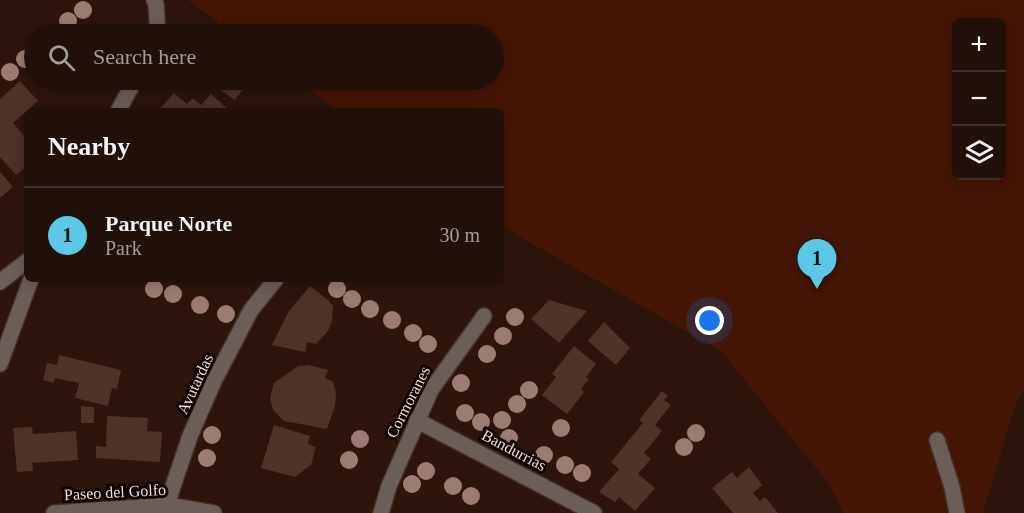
<!DOCTYPE html>
<html lang="en">
<head>
<meta charset="utf-8">
<style>
  body { margin:0; font-family:"Times New Roman",serif; background:#2e1e18; color:#f1f3f6 }
  .controls { position:absolute; right:18px; top:18px; display:grid; overflow:hidden; border-radius:9px; box-shadow:0 3px 15px #0003 }
  .controls button { width:54px; height:54px; display:grid; place-items:center; padding:0; border:0; border-bottom:2px solid #3f302b; background:#22100a; color:#f1f3f6; font:30px sans-serif }
  .you { position:absolute; left:710px; top:321px; width:21px; height:21px; margin:-15px; border:4px solid #fff; border-radius:50%; background:#1a73e8; box-shadow:0 0 0 9px #1a73e833 }
  .badge { display:grid; place-items:center; width:39px; height:39px; border-radius:50%; background:#5cc7e7; color:#111; font-size:20px; font-weight:700 }
  .pin { position:absolute; translate:-50% -50px; filter:drop-shadow(0 2px 3px #0008) }
  .pin::after { content:''; position:absolute; top:32px; width:21px; height:18px; background:inherit; clip-path:polygon(0 0,100% 0,50% 100%) }
  .list { margin:0; padding:0; list-style:none }
  h2 { display:flex; justify-content:space-between; align-items:center; height:78px; margin:0; padding:0 24px; font-size:26px }
  h2 small { font-size:20px; font-weight:400; color:#a29d9c }
  .list li { display:grid; grid-template-columns:39px 1fr auto; gap:18px; align-items:center; box-sizing:border-box; height:96px; padding:0 24px; border-top:2px solid #3f302b }
  .list b { display:block; font-size:22px; white-space:nowrap }
  .list p { margin:0; font-size:20px; white-space:nowrap; color:#a29d9c }
  .list em { font-size:20px; font-style:normal; color:#a29d9c }
  .icon { flex:none; width:33px; height:33px; fill:none; stroke:currentColor; stroke-width:2; stroke-linecap:round; stroke-linejoin:round }
  .map { position:relative; flex:none; width:1024px; height:513px; overflow:hidden }
  .search { position:absolute; background:#22100a; box-shadow:0 3px 15px #0003; left:24px; top:24px; width:480px; height:66px; display:flex; align-items:center; gap:15px; box-sizing:border-box; padding:0 21px; border-radius:33px; color:#a29d9c; font-size:22px }
  .panel { position:absolute; background:#22100a; box-shadow:0 3px 15px #0003; left:24px; top:108px; width:480px; height:174px; border-radius:9px }
  .map>svg:first-child { display:block }
</style>
</head>
<body>
<div class="map">
<svg width="1024" height="513" viewBox="0 0 1024 513">
  <rect width="100%" height="100%" fill="#2d150d"/>
  <path fill="#431605" fill-rule="evenodd" d="M188,0H1024V388L1014,409L983,513H843L829,484L721,351L501,226V111H337L295,80H494V34H234ZM956,22H1002V176H956Z"/>
  <path fill="#4c3229" d="M219,23L235,34H211Z
    M206,80H249L235,100Z
    M20,81L38,101L13,123L27,139V166L16,175L0,157V99Z
    M174,93L187,104L193,98L201,105L211,94L230,111H165L161,108Z
    M0,172L13,187L0,198Z
    M310,286L328,300L333,306L332,321L328,331L316,344L307,342L305,352L272,345L289,311Z
    M549,300L587,311L559,343L531,319Z
    M604,322L630,348L616,365L588,341Z
    M574,346L596,364L586,377L589,379L581,389L584,392L567,414L542,395L556,377L552,374Z
    M59,355L121,370L117,389L112,388L108,406L75,398L79,383L55,378L54,383L43,380L47,363L57,365Z
    M308,365L328,370L325,378L332,381L335,388L336,396L335,406L327,429L284,421L273,410L270,398L274,383L298,366Z
    M662,391L668,396L664,400L671,405L655,425L662,431L644,453L651,459L638,474L655,488L635,511L619,497L615,502L599,492L619,469L611,462L643,423L639,420Z
    M81,406L94,407V423H81Z
    M107,416L148,418L147,431L162,432L160,462L96,458V446L106,447Z
    M274,425L310,436L308,444L316,447L311,465L295,477L261,468Z
    M32,427L33,434L76,431L78,460L32,463L33,471L17,472L13,428Z
    M749,467L762,485L753,493L760,501L765,497L778,513H733L712,488L732,472L737,478Z"/>
  <g fill="none" stroke-linecap="round" stroke-linejoin="round">
    <defs>
      <path id="minor" d="M154,0L156,4L158,34
        M118,111L135,80
        M0,282L27,261
        M0,364L31,279
        M416,420L594,513
        M937,440L952,487L957,513
        M54,513L168,505L214,513
        M164,513L190,436L214,381L251,310L276,279
        M381,513L389,486L431,390L484,316"/>
    </defs>
    <use href="#minor" stroke="#483129" stroke-width="18"/>
    <use href="#minor" stroke="#6b5e59" stroke-width="15"/>
  </g>
  <g fill="#9b7c72">
    <circle cx="83" cy="10" r="9"/>
    <circle cx="68" cy="21" r="9"/>
    <circle cx="25" cy="59" r="9"/>
    <circle cx="10" cy="72" r="9"/>
    <circle cx="154" cy="289" r="9"/>
    <circle cx="337" cy="289" r="9"/>
    <circle cx="173" cy="294" r="9"/>
    <circle cx="352" cy="299" r="9"/>
    <circle cx="200" cy="305" r="9"/>
    <circle cx="370" cy="309" r="9"/>
    <circle cx="226" cy="314" r="9"/>
    <circle cx="515" cy="317" r="9"/>
    <circle cx="392" cy="320" r="9"/>
    <circle cx="413" cy="333" r="9"/>
    <circle cx="503" cy="336" r="9"/>
    <circle cx="428" cy="344" r="9"/>
    <circle cx="487" cy="354" r="9"/>
    <circle cx="461" cy="383" r="9"/>
    <circle cx="529" cy="390" r="9"/>
    <circle cx="517" cy="404" r="9"/>
    <circle cx="465" cy="413" r="9"/>
    <circle cx="502" cy="420" r="9"/>
    <circle cx="481" cy="422" r="9"/>
    <circle cx="561" cy="428" r="9"/>
    <circle cx="696" cy="433" r="9"/>
    <circle cx="212" cy="435" r="9"/>
    <circle cx="509" cy="438" r="9"/>
    <circle cx="360" cy="439" r="9"/>
    <circle cx="684" cy="447" r="9"/>
    <circle cx="544" cy="455" r="9"/>
    <circle cx="207" cy="458" r="9"/>
    <circle cx="349" cy="460" r="9"/>
    <circle cx="565" cy="465" r="9"/>
    <circle cx="426" cy="471" r="9"/>
    <circle cx="582" cy="473" r="9"/>
    <circle cx="412" cy="484" r="9"/>
    <circle cx="453" cy="486" r="9"/>
    <circle cx="471" cy="496" r="9"/>
  </g>
  <g text-anchor="middle" dominant-baseline="central" stroke-width="6" stroke-linejoin="round" paint-order="stroke">
    <g font-size="16" fill="#ecdbd5" stroke="#0e0503">
      <text transform="translate(195 384) rotate(-65)">Avutardas</text>
      <text transform="translate(408 402) rotate(-63)">Cormoranes</text>
      <text transform="translate(514 450) rotate(28)">Bandurrias</text>
      <text transform="translate(115 492) rotate(-3)">Paseo del Golfo</text>
    </g>
  </g>
</svg>
<div class="controls">
<button>+</button>
<button>−</button>
<button><svg class="icon" aria-label="layers" viewBox="0 0 24 24"><path d="M12 4l9 5-9 5-9-5zM3 14l9 5 9-5"/></svg></button>
</div>
<div class="you"></div>
<div class="pin badge" style="left:817px;top:289px">1</div>
<div class="search"><svg class="icon" aria-label="search" viewBox="0 0 24 24"><circle cx="10" cy="10" r="6"/><path d="M15 15l6 6"/></svg>Search here</div>
<section class="panel">
<h2>Nearby<small></small></h2>
<ul class="list">
<li><span class="badge">1</span><div><b>Parque Norte</b><p>Park</p></div><em>30 m</em></li>
</ul>
</section>
</div>
</body>
</html>
